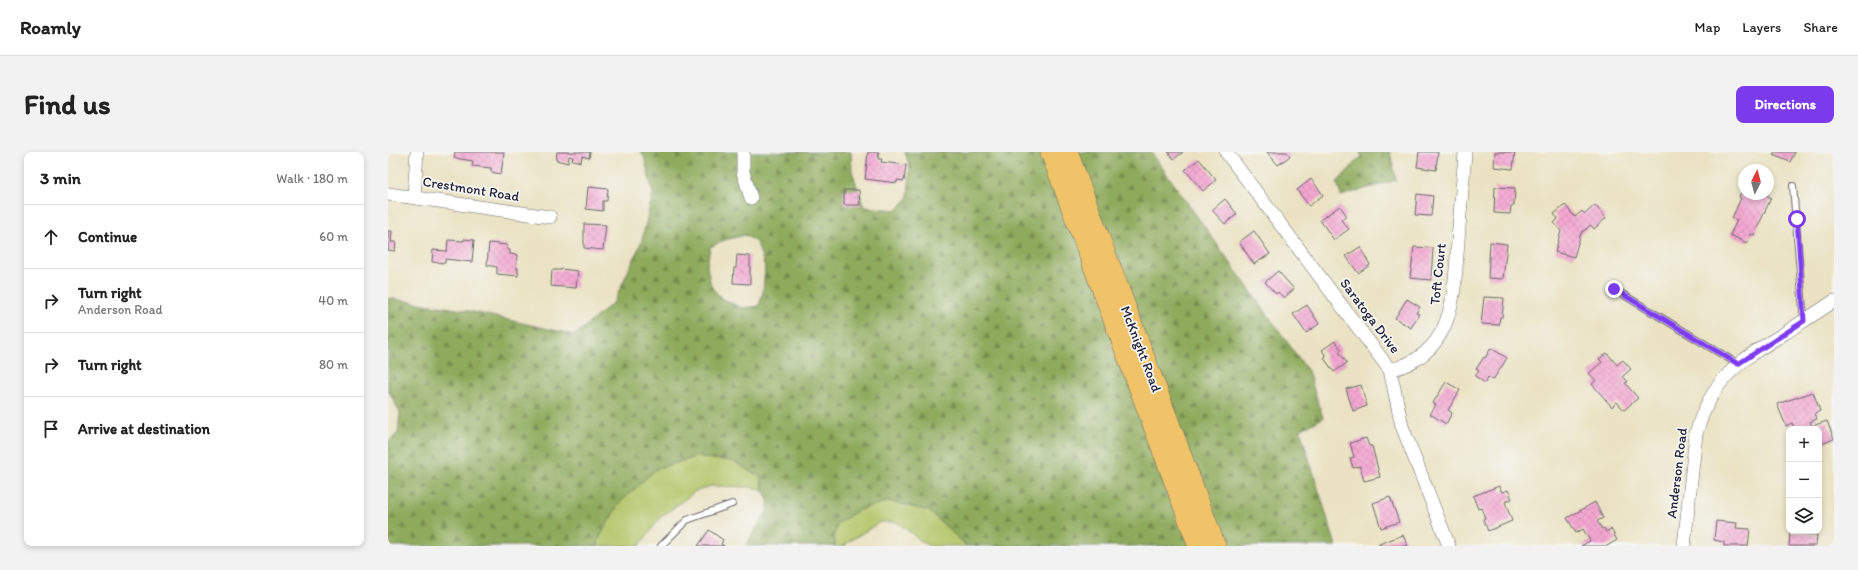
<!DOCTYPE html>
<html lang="en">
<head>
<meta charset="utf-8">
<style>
  body { margin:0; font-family:Itim,sans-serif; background:#f2f2f2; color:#222 }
  .controls { position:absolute; right:12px; bottom:12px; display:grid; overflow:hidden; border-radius:8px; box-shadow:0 2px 6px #0003 }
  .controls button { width:36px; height:36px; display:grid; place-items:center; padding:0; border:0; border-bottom:1px solid #e0e0e0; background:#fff; color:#222; font:20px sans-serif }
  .compass { position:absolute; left:1350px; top:12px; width:36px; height:36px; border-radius:50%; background:#fff; box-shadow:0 2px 6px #0003; rotate:6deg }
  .stop { position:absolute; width:12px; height:12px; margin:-9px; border:3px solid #7c3aed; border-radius:50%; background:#fff }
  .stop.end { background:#7c3aed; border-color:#fff; box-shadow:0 1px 4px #0008 }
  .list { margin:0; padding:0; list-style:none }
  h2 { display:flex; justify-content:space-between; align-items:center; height:52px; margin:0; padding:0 16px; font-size:17px }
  h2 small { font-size:13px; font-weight:400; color:#767676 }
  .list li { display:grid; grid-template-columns:26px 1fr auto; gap:12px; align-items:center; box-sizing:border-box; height:64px; padding:0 16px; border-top:1px solid #e0e0e0 }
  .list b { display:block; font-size:15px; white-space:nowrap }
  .list p { margin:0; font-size:13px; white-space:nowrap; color:#767676 }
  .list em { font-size:13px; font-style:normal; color:#767676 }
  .icon { flex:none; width:22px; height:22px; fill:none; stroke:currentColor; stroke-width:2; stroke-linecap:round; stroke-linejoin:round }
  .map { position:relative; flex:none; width:1446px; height:394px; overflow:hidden; border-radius:8px }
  header { display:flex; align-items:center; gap:24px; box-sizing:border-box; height:56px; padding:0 20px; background:#fff; border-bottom:1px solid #e0e0e0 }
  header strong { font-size:19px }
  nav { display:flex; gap:22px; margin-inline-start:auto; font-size:14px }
  .intro { display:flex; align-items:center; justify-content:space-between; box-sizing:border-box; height:96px; padding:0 24px }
  h1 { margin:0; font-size:28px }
  .button { padding:10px 18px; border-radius:8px; background:#7c3aed; color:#fff; font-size:14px; font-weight:700 }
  main { display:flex; gap:24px; padding:0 24px }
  aside { flex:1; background:#fff; border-radius:8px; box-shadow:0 2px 6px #0003 }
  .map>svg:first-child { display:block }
</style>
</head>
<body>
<header>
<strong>Roamly</strong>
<nav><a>Map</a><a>Layers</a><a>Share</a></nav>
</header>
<div class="intro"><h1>Find us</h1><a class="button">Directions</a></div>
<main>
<aside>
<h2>3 min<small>Walk · 180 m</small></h2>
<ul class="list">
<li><svg class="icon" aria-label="ahead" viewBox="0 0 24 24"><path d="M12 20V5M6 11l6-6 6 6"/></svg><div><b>Continue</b></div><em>60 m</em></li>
<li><svg class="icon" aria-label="right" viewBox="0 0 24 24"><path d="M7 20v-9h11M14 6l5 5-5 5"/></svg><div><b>Turn right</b><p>Anderson Road</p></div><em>40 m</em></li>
<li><svg class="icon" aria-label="right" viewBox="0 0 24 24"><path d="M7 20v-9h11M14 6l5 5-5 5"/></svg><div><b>Turn right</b></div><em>80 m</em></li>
<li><svg class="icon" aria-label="arrive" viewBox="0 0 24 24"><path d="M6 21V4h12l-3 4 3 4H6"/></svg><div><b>Arrive at destination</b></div></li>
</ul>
</aside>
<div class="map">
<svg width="1446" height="394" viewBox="0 0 1446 394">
  <defs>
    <pattern id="forest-firs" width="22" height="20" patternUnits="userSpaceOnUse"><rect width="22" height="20" fill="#8eaa5c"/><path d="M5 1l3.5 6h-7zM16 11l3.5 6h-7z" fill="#748a4d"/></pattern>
    <pattern id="building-cross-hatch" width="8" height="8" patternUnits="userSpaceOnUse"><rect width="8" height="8" fill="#f4a7d2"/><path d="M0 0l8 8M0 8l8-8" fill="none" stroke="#d18fb5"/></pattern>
  </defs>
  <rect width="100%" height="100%" fill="#f6f6f2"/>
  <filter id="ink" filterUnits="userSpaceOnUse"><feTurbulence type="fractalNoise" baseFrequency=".025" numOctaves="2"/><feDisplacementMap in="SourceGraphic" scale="8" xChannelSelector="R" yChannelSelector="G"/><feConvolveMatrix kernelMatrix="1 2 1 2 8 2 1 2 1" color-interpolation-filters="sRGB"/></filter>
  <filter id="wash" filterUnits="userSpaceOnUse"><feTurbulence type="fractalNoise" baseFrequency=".012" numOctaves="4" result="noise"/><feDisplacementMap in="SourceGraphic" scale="16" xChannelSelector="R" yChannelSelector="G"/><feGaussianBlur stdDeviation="0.9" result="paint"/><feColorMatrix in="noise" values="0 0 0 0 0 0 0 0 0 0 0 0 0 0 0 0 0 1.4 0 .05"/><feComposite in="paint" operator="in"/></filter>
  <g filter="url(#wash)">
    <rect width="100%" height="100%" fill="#eae2c2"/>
    <path fill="#b3c568" stroke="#6a7452" d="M307,305L345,309L373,325L375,339L364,335L323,334L306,340L272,366L251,394H210L211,386L231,351L268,317Z
      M501,349L541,359L579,394H540L509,370H492L460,390L457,394H447L446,383L449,372L470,358Z"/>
    <path fill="url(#forest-firs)" stroke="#58664c" fill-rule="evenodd" d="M252,0H463L464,19L476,55L509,58L520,46L522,17L517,0H663L811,394H579L541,359L501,349L470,358L449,372L446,383L447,394H358L380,357V348L375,339L373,325L345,309L307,305L268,317L231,351L211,386L210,394H0V290L10,281L12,261L0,237V146L81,159L187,183L226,150L253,91L265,41L256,4ZM357,83L369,91L377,115L375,140L371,154L354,156L333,146L323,134L319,114L322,95L337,88Z
      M679,0H763L920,219L935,266L912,278L948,394H827Z
      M971,0H1002L1008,28L953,44L949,30L974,4Z"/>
    <g id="blocks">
      <path fill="url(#building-cross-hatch)" d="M67,0H116L113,22L103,20V16L84,14L85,9L66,6Z
        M169,0H202L201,6L194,4L193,10L184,8L185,5L181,4L180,11L168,8Z
        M480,0H491L490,7H494L493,10L518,13L516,29L509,28V31L477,27Z
        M780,0H795L786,7Z
        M879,0H899L902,4L890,13Z
        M1031,0H1050L1048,18L1029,15Z
        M1107,0H1127L1125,17L1106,15Z
        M1387,0H1407L1402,10L1385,3Z
        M811,7L828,28L815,39L797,18Z
        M923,27L935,43L921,54L909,38Z
        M1356,33V42H1377L1383,46L1366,83L1363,82L1359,91L1342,83L1349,68L1344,66L1353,46L1351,45Z
        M200,35L220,37L219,49H215V59L198,57Z
        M1107,35L1127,36L1126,54H1123L1122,62L1106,61Z
        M456,38H471L472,53H456Z
        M1029,42L1045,44L1043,64L1027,63Z
        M837,47L849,62L837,72L824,58Z
        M1177,53L1187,65L1194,59L1197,62L1207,53L1218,66L1206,77L1203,73L1193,81L1186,105L1167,100L1173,79L1166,71L1170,67L1166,62Z
        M952,54L959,64L953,68L961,77L946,88L932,68Z
        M196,72L218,73L215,98L196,96Z
        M0,79H4L3,90H8L7,99L0,98Z
        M866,79L882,102L866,112L851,90Z
        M76,87L86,88L84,110L57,107V111L44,110L45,98L59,99L60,88L76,89Z
        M1102,90L1119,92L1115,127L1100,126Z
        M101,91L119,93V98H122V102L129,103L128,116H130V124L109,122V115L99,113Z
        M972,95L982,113L970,121L958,104Z
        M1026,95L1045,96L1043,128L1022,126Z
        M349,103L362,104V132L345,131L346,116H348Z
        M173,117L190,119L188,136L163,134L164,118H173Z
        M890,119L906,137L896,146L890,140L888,142L877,130Z
        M1096,145L1116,146L1114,165H1112L1111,173L1093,172Z
        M1019,147L1032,155L1028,161L1031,162L1023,176L1007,166Z
        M919,153L931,172L918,181L905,162Z
        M947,189L954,198L951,200L959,211L946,220L936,206L938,204L934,198Z
        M1103,196L1119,206L1105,228L1100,225L1097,231L1087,224L1091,219L1088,217L1096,205L1097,206Z
        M1219,201L1229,213L1235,208L1243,217L1235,224L1240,230L1237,231L1250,246L1236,258L1229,250L1224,255L1204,232L1208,229L1201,221L1214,210L1211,207Z
        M1058,230L1072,238L1060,258L1064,261L1058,272L1042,262L1048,253L1045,251Z
        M973,233L979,254L965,259L958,237Z
        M1425,240L1432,259L1427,261L1429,267L1422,270L1424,274L1439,269L1446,287L1431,293V277H1406L1404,271L1398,274L1389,252Z
        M978,286L981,294H984L992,325L976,329L972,314L965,316L962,306L966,305L962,291Z
        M1111,334L1114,340L1120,338L1124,347L1117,350L1124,369L1100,379L1095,367L1097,366L1093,356L1090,357L1085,344Z
        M1002,345L1011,370L993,376L985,351Z
        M1207,350L1215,366L1209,369L1214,377L1216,376L1218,380L1223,377L1229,388L1219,394H1193L1202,389L1195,377L1188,381L1179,366Z
        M1328,369L1349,371L1348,376L1362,377L1360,394H1336V390L1326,388Z
        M321,378L335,388L333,392L336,394H310Z
        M1402,380L1429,383L1428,394H1401Z
        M1015,383L1020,394H992L991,392Z"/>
    </g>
  </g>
  <g filter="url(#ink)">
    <use href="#blocks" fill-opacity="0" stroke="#68656a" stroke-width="1"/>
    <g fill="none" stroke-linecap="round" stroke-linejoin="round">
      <defs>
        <path id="service" d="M1405,34L1416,169
          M1226,137L1350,212
          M273,394L299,368L344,352"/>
        <path id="minor" d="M355,0V20L363,46
          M838,0L1002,218L1014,274L1061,394
          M0,42L162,65
          M26,44L29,0
          M1002,218C1067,202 1066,143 1070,89C1072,59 1075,30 1077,0
          M1296,394L1308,282C1323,227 1351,209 1397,181C1414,170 1430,160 1446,149"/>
        <path id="trunk" d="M663,0L811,394
          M679,0L827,394"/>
      </defs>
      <use href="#service" stroke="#68656a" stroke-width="8"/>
      <use href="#minor" stroke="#68656a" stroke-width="14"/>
      <use href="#trunk" stroke="#68656a" stroke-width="22"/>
      <use href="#service" stroke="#fff" stroke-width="6"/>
      <use href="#minor" stroke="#fff" stroke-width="13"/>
      <use href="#trunk" stroke="#f0c369" stroke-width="21"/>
    </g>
  </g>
  <g fill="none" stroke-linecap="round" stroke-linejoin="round" filter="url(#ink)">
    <path stroke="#7c3aed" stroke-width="5" d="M1226,137L1350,212L1416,169L1409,67"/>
  </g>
  <g text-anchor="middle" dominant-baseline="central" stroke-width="3.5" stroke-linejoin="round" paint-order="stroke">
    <g font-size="14" fill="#22223b" stroke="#f6f6f2">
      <text transform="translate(83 37) rotate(9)">Crestmont Road</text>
      <text transform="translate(1050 122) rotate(-84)">Toft Court</text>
      <text transform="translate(982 164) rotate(53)">Saratoga Drive</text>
      <text transform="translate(753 197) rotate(69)">McKnight Road</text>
      <text transform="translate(1289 321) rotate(-83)">Anderson Road</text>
    </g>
  </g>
</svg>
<div class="controls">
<button>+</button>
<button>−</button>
<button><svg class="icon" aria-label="layers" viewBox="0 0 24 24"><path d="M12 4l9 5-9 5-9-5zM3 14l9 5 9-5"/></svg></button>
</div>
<svg class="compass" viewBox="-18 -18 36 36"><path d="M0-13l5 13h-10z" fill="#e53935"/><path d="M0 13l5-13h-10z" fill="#767676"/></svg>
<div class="stop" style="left:1409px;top:67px"></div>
<div class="stop end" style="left:1226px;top:137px"></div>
</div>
</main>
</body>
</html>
